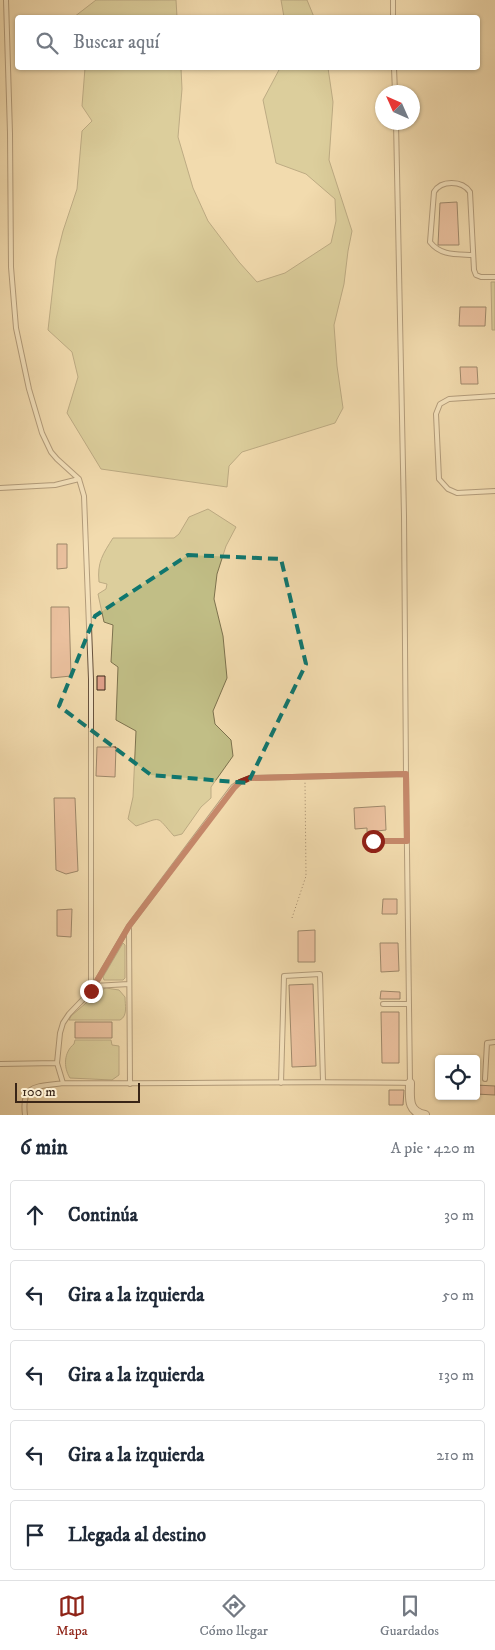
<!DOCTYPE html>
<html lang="es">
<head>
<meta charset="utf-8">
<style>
  body { margin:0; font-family:"IM FELL DW Pica",serif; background:#f2f2f3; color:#1f2937 }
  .controls { position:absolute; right:15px; bottom:15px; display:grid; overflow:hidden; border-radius:5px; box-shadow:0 1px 4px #0004 }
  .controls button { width:45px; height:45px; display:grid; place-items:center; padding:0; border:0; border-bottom:1px solid #e0e1e3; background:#fff; color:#1f2937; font:25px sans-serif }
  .compass { position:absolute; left:375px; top:85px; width:45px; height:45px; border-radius:50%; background:#fff; box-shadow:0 1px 4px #0004; rotate:315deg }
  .scale { position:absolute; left:15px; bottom:12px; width:125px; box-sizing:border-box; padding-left:5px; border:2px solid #392517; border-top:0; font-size:14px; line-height:18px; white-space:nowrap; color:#392517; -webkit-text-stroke:4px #f7e8ca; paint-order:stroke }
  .stop { position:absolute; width:15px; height:15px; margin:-11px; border:4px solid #8f2418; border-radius:50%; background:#fff }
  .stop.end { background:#8f2418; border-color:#fff; box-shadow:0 1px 5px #0008 }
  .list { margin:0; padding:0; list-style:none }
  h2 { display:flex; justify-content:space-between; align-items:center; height:65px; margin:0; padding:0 20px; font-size:21px }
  h2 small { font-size:16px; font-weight:400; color:#747a83 }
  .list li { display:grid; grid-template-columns:32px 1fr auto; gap:15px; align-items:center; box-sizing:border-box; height:70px; margin:0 10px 10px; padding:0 10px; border:1px solid #e0e1e3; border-radius:5px }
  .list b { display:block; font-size:19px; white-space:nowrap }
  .list em { font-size:16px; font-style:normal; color:#747a83 }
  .icon { flex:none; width:28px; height:28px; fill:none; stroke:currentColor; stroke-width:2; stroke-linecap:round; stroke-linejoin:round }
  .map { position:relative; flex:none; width:495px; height:1115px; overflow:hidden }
  .search { position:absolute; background:#fff; box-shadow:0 1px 4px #0004; left:15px; right:15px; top:15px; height:55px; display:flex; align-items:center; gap:12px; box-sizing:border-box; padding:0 18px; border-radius:5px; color:#747a83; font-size:19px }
  .sheet { height:465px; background:#fff }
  nav { display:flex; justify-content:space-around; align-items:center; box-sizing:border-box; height:70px; border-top:1px solid #e0e1e3; background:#fff; font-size:14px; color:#747a83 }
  nav a { display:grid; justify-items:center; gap:2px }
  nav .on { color:#8f2418 }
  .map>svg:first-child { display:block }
</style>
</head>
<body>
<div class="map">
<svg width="495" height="1115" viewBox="0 0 495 1115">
  <rect width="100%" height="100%" fill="#f2dbae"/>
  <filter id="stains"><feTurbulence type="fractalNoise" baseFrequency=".004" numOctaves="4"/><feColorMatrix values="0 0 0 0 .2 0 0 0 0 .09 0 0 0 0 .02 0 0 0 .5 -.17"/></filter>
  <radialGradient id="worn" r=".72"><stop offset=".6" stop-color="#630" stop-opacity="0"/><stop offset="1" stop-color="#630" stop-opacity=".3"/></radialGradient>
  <path fill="#c1be86" stroke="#7d724e" d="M96,0H176L177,17H74Z
    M281,0H307L314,17H284Z
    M85,68H181L182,89L178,137L193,188L208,221L239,262L257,282L285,273L331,243L336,221L335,199L306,174L276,163L263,100L280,68H328L333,102L329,160L352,231L348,251L344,284L334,325L337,366L343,408L335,423L242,452L229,466L227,487L101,469L67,413L78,377L72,352L48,330L56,259L63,231L77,189L82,131L92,121L82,106Z
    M491,282H495V330H492Z
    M208,509L236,527L226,546L217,574L214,599L223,636L227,678L213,711L215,724L231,740L233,756L211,787V798L201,807L182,834L174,836C155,815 163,817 136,826L128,819L133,797L136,731L116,720L118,667L111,662L113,625L104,622L98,594L106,589L107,584L99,582C97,562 103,554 113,538H174L179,534L189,517Z
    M123,943L125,945V978L123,980H104L103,977Z
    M106,988L119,990L125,997C125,1005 128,1016 120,1020H69L71,1016L101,990Z
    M75,1040H111L112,1045L119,1046V1075L112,1080L70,1078C63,1067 64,1052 74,1044Z"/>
  <path fill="#e3a38d" stroke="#392517" d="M457,202L459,245H438L440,203Z
    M460,307H486L485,326H459Z
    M460,367H477L478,384H461Z
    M57,544H67V568L57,569Z
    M51,607H69L71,676L51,678Z
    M97,676H105V690H97Z
    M97,747H116L115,777L96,776Z
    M54,798H75L78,871L66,874L56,870Z
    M385,806L386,830L367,832V828L355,829L354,808Z
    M383,899H397V914H382Z
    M72,909L71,937L57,936V910Z
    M315,930V962H298V931Z
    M380,943H398L399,971L381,972Z
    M313,984L316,1066L292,1067L289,985Z
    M381,991L400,992V999H380Z
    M381,1012H399V1063H382Z
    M75,1022H112V1038H75Z
    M476,1085L495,1086V1095L476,1094Z
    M389,1090H404L403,1105H389Z"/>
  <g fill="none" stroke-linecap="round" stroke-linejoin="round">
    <defs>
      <path id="service" d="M6,0L10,133L11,267L16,328L29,389L42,433L51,452L57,459L79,479L84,496L91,679V988
        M393,0V18
        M394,68L395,92
        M473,255C456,254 441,256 430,242L434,192C441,180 462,180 470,192L474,270L476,275L481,277H495
        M495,396L449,399L440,404L436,414L439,479L448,489L457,493L495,491
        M0,488L55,485L79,479
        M373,841H407
        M129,929L130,1084
        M94,986L129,984
        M383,1004H409
        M0,1064L57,1063
        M485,1079L487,1043L495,1042
        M63,1083L57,1063L60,1033L63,1023L69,1014L91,991L129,926L233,787L240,782L250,778L406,774L404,516L396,122
        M281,1083L284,976L320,974L323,1081
        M25,1115C21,1083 37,1087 63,1083C178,1084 294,1081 410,1083L406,774"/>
      <path id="minor" d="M410,1083C410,1097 407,1112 425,1115"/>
    </defs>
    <use href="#service" stroke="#67523d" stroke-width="6"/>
    <use href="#minor" stroke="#67523d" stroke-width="10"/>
    <path stroke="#392517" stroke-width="1" stroke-dasharray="1 2.5" stroke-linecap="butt" d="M292,918L306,876L305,782"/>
    <use href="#service" stroke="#f7e8ca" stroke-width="4"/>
    <use href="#minor" stroke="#f7e8ca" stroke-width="8"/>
  </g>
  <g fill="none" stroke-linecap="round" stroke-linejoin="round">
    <path stroke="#8f2418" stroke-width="6" d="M91,991L129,926L234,788L240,782L250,778L406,774L407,841H373"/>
  </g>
  <path d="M0 0H495V1115H0ZM188,555L281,559L306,664L248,783L151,775L59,706L95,616Z" fill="#f2dbae" fill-opacity=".55" fill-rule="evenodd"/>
  <path fill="none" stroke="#0f766e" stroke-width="4" stroke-dasharray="10 6" stroke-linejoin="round" d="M188,555L281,559L306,664L248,783L151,775L59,706L95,616Z"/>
  <rect width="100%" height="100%" filter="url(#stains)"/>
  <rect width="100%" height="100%" fill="url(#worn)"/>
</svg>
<div class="controls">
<button><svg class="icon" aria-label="locate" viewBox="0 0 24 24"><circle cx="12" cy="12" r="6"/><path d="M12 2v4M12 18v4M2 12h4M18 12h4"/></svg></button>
</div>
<svg class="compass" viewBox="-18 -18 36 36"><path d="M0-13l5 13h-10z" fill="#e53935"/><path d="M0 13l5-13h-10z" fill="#747a83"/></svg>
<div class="scale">100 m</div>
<div class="stop" style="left:373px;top:841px"></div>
<div class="stop end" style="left:91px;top:991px"></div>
<div class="search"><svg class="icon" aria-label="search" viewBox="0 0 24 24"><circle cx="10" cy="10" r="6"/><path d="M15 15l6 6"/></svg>Buscar aquí</div>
</div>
<section class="sheet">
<h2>6 min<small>A pie · 420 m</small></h2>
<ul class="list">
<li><svg class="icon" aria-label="ahead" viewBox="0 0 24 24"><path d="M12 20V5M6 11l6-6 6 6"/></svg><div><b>Continúa</b></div><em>30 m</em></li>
<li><svg class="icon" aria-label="left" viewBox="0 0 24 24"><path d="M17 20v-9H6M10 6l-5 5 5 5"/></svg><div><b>Gira a la izquierda</b></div><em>50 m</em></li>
<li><svg class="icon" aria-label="left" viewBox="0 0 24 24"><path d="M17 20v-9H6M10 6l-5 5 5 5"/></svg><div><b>Gira a la izquierda</b></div><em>130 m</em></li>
<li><svg class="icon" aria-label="left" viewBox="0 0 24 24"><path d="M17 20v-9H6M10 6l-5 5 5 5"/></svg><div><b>Gira a la izquierda</b></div><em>210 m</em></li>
<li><svg class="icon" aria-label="arrive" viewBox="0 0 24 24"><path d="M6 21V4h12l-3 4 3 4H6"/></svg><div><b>Llegada al destino</b></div></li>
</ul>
</section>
<nav>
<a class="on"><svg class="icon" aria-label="map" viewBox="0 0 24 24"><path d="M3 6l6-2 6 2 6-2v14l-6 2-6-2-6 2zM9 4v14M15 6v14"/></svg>Mapa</a>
<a><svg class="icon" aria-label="directions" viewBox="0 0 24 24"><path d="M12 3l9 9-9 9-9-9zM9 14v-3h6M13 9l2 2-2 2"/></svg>Cómo llegar</a>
<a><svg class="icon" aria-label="saved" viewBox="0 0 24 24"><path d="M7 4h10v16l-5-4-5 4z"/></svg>Guardados</a>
</nav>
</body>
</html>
